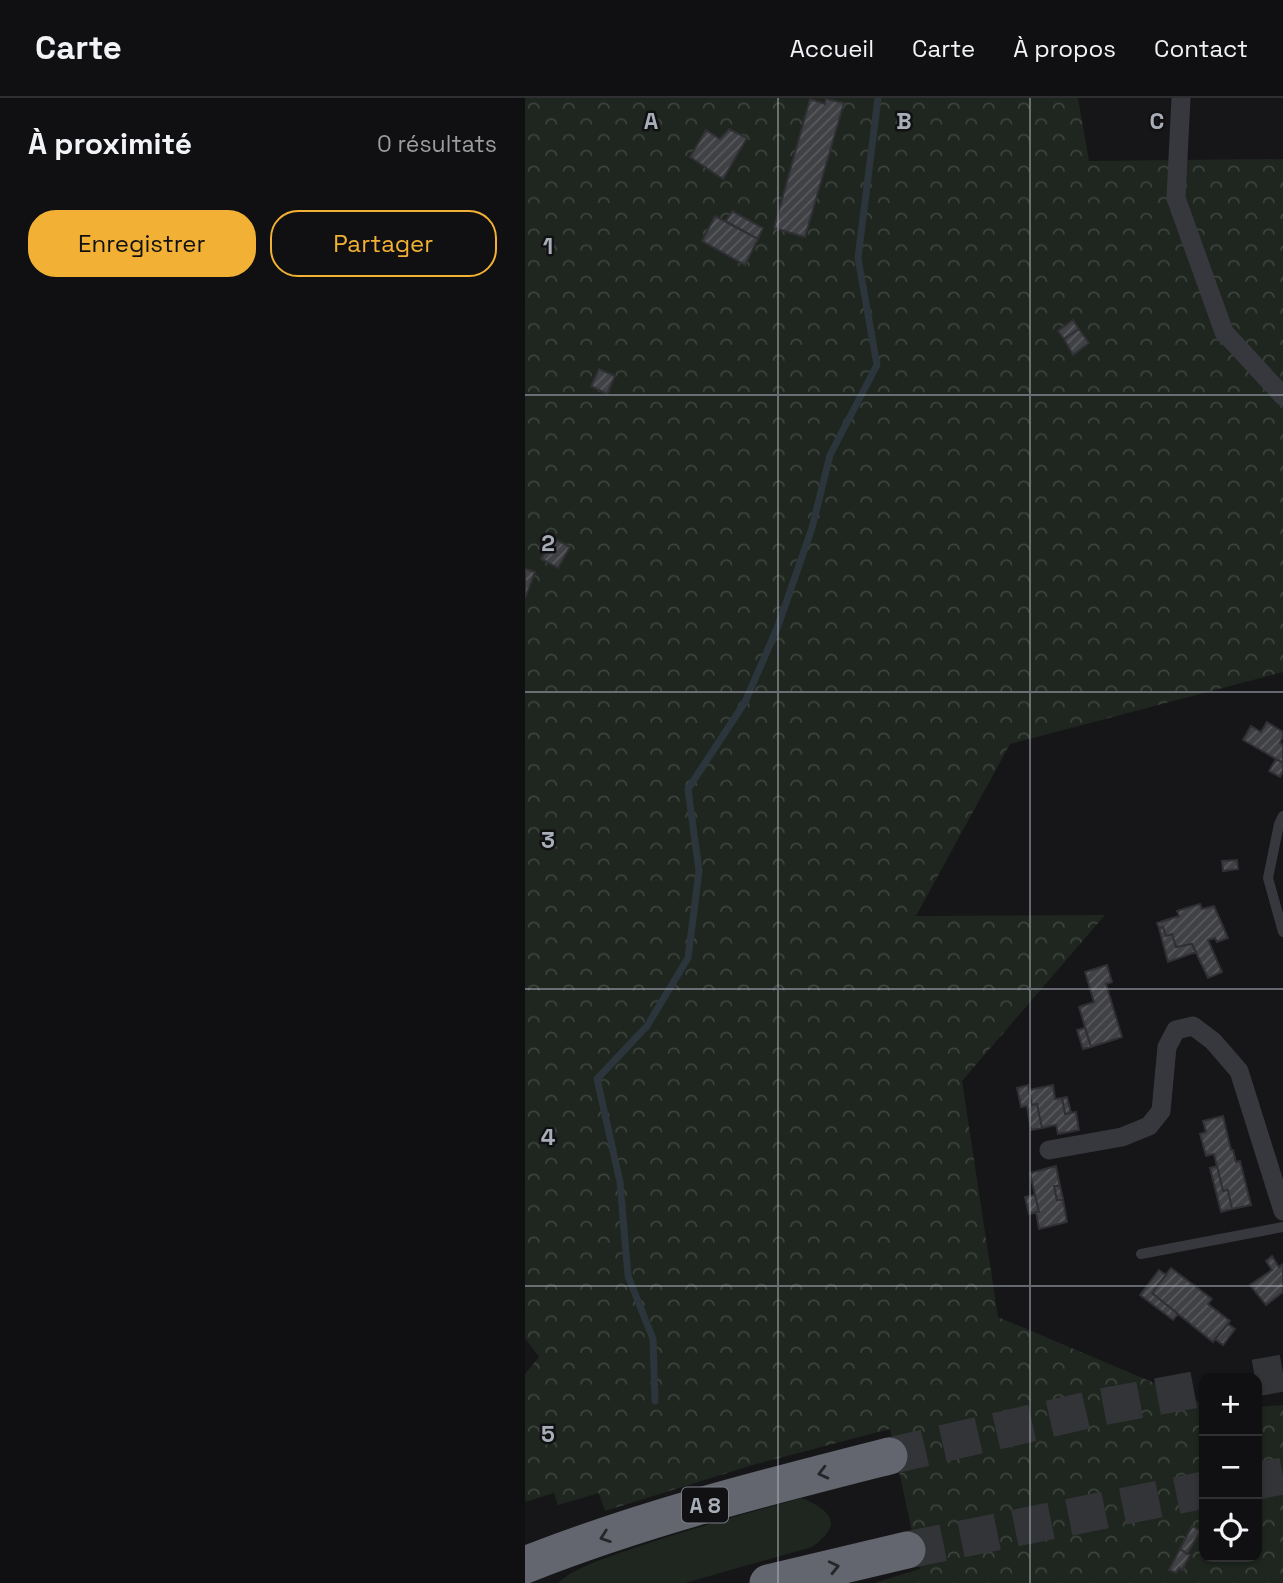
<!DOCTYPE html>
<html lang="fr">
<head>
<meta charset="utf-8">
<style>
  body { margin:0; font-family:"Space Grotesk",sans-serif; background:#19191b; color:#f1f3f6 }
  .controls { position:absolute; right:21px; bottom:21px; display:grid; overflow:hidden; border-radius:14px; box-shadow:0 2px 5px #0004 }
  .controls button { width:63px; height:63px; display:grid; place-items:center; padding:0; border:0; border-bottom:2px solid #303032; background:#101012; color:#f1f3f6; font:35px sans-serif }
  .list { margin:0; padding:0; list-style:none }
  h2 { display:flex; justify-content:space-between; align-items:center; height:91px; margin:0; padding:0 28px; font-size:30px }
  h2 small { font-size:23px; font-weight:400; color:#9c9d9f }
  .actions { display:flex; gap:14px; padding:21px 28px }
  .actions a { flex:1; padding:16px 0; border:2px solid #f2b134; border-radius:28px; text-align:center; font-size:24px; color:#f2b134 }
  .actions .main { background:#f2b134; color:#111 }
  .icon { flex:none; width:38px; height:38px; fill:none; stroke:currentColor; stroke-width:2; stroke-linecap:round; stroke-linejoin:round }
  .map { position:relative; flex:none; width:758px; height:1485px; overflow:hidden }
  header { display:flex; align-items:center; gap:42px; box-sizing:border-box; height:98px; padding:0 35px; background:#101012; border-bottom:2px solid #303032 }
  header strong { font-size:33px }
  nav { display:flex; gap:38px; margin-inline-start:auto; font-size:24px }
  main { display:flex }
  aside { flex:1; background:#101012 }
  .map>svg:first-child { display:block }
</style>
</head>
<body>
<header>
<strong>Carte</strong>
<nav><a>Accueil</a><a>Carte</a><a>À propos</a><a>Contact</a></nav>
</header>
<main>
<aside>
<h2>À proximité<small>0 résultats</small></h2>
<ul class="list">
</ul>
<div class="actions"><a class="main">Enregistrer</a><a>Partager</a></div>
</aside>
<div class="map">
<svg width="758" height="1485" viewBox="0 0 758 1485">
  <defs>
    <pattern id="forest-crowns" width="20" height="18" patternUnits="userSpaceOnUse" patternTransform="scale(1.75)"><rect width="20" height="18" fill="#1e261f"/><path d="M2 6a3 3 0 1 1 6 0M12 15a3 3 0 1 1 6 0" fill="none" stroke="#3c433d"/></pattern>
    <pattern id="building-hatch" width="6" height="6" patternUnits="userSpaceOnUse" patternTransform="scale(1.75)"><rect width="6" height="6" fill="#404145"/><path d="M-1 1l2-2M0 6l6-6M5 7l2-2" fill="none" stroke="#595a5e"/></pattern>
  </defs>
  <rect width="100%" height="100%" fill="#161618"/>
  <path fill="#1e261f" d="M277,1400C308,1413 318,1427 287,1449L160,1485H33C50,1469 84,1459 106,1451C162,1432 219,1416 277,1400Z"/>
  <path fill="url(#forest-crowns)" d="M0,0H553L564,63L758,61V574L485,646L391,818L580,817L437,983L473,1219L679,1306V1459H732V1309L758,1307V1485H349L395,1471L365,1331L231,1366L80,1413L74,1395L33,1407L29,1395L0,1404V1276L14,1259L0,1240Z"/>
  <g fill="none" stroke-linecap="round" stroke-linejoin="round">
    <path stroke="#2c353c" stroke-width="7" d="M130,1303L128,1241L103,1178L95,1084L72,981L122,928L163,860L174,773L163,691L220,604L253,528L287,430L305,357L352,267L333,160L353,0"/>
  </g>
  <path fill="url(#building-hatch)" stroke="#303034" stroke-width="2" d="M285,1L300,6L301,1L319,5L280,139L249,130Z
    M204,31L222,40L198,81L165,59L181,32L195,41Z
    M207,113L238,130L233,141L201,123Z
    M190,118L233,141L220,167L177,143Z
    M548,222L554,231L539,241L533,233Z
    M554,231L564,245L548,257L539,241Z
    M74,271L90,278L82,296L66,288Z
    M28,440L45,449L33,470L16,461Z
    M0,471L10,474L1,498H0Z
    M742,624L758,634V638L755,645L758,647V665L718,642L726,628L736,634Z
    M751,661L758,665V673L755,679L744,673Z
    M712,762L713,771L698,773L697,763Z
    M675,806L677,811L689,808L703,840L692,844L690,840L683,842L697,874L683,880L667,846L651,849L647,836L641,838L638,829L634,830L632,825L654,818L652,813Z
    M638,829L641,838L647,836L651,849L667,846L671,854L643,864L634,830Z
    M582,867L587,884L581,886L597,939L566,949L554,909L569,904L560,874Z
    M560,930L566,949L558,951L552,932Z
    M503,987L507,1007L512,1006L517,1030L506,1032L502,1008L496,1009L492,990Z
    M528,987L530,1001L537,1000L540,1016L551,1014L554,1032L533,1036L531,1027L517,1030L512,1006L507,1007L504,992Z
    M542,999L546,1015L540,1016L537,1000Z
    M698,1018L706,1052H708L711,1064L715,1063L726,1107L707,1111L703,1092L698,1093L689,1056L681,1058L675,1036L681,1034L678,1023Z
    M531,1068L535,1088H529L532,1102L538,1101L542,1124L514,1131L511,1114H514L505,1075Z
    M692,1068L698,1093L703,1092L707,1111L696,1114L685,1070Z
    M529,1088H535L538,1101L532,1102Z
    M510,1097L514,1114L504,1116L500,1099Z
    M747,1158L754,1169L758,1166V1194L741,1207L725,1187L747,1172L741,1163Z
    M646,1170L687,1201L683,1206L705,1223L688,1244L627,1195Z
    M634,1172L641,1177L627,1195L653,1216L648,1222L615,1197Z
    M703,1226L710,1231L698,1247L690,1241Z
    M667,1428L675,1433L662,1456L655,1451Z
    M655,1451L665,1457L657,1472L654,1470L651,1475L644,1472Z"/>
  <g fill="none" stroke-linecap="round" stroke-linejoin="round">
    <path stroke="#333438" stroke-width="37" stroke-dasharray="37 18" stroke-linecap="butt" d="M730,1280L758,1275
      M364,1358L576,1309L679,1290
      M732,1383L758,1378
      M382,1452L679,1392"/>
    <path stroke="#37383d" stroke-width="10" d="M758,718L754,726L743,780L758,834
      M616,1156L758,1129"/>
    <path stroke="#37383d" stroke-width="19" d="M656,0L651,100L699,234L758,298
      M524,1052L597,1039L624,1028L636,1013L642,949L651,932L668,928L688,943L714,973L758,1113"/>
    <path stroke="#63666e" stroke-width="37" d="M0,1467C118,1420 242,1389 364,1358
      M243,1485L382,1452"/>
  </g>
  <defs><path id="oneway-chevron" d="M-2-3.5L2.5 0L-2 3.5" fill="none" stroke-width="1.6" stroke-linecap="round" stroke-linejoin="round" transform="scale(1.75)"/></defs>
  <g stroke="#26262a">
    <use href="#oneway-chevron" transform="translate(298 1375) rotate(166)"/>
    <use href="#oneway-chevron" transform="translate(80 1439) rotate(161)"/>
    <use href="#oneway-chevron" transform="translate(309 1469) rotate(-13)"/>
  </g>
  <path fill="none" stroke="#a8adb8" stroke-width="2" stroke-opacity="0.55" d="M253,0V1485M505,0V1485M0,297H758M0,594H758M0,891H758M0,1188H758"/>
  <g text-anchor="middle" dominant-baseline="central" stroke-width="5" stroke-linejoin="round" paint-order="stroke">
    <rect fill="#111113" stroke="#7b7e86" stroke-width="2" x="157" y="1389.5" width="46" height="35" rx="5"/>
    <g font-size="21" font-weight="bold" fill="#a8adb8">
      <text x="180" y="1407">A 8</text>
    </g>
  </g>
  <g font-size="23" text-anchor="middle" font-weight="bold" fill="#a8adb8" stroke="#111113" stroke-width="5" stroke-linejoin="round" paint-order="stroke">
    <text x="126" y="31">A</text>
    <text x="379" y="31">B</text>
    <text x="632" y="31">C</text>
    <text x="23" y="156">1</text>
    <text x="23" y="453">2</text>
    <text x="23" y="750">3</text>
    <text x="23" y="1047">4</text>
    <text x="23" y="1344">5</text>
  </g>
</svg>
<div class="controls">
<button>+</button>
<button>−</button>
<button><svg class="icon" aria-label="locate" viewBox="0 0 24 24"><circle cx="12" cy="12" r="6"/><path d="M12 2v4M12 18v4M2 12h4M18 12h4"/></svg></button>
</div>
</div>
</main>
</body>
</html>
